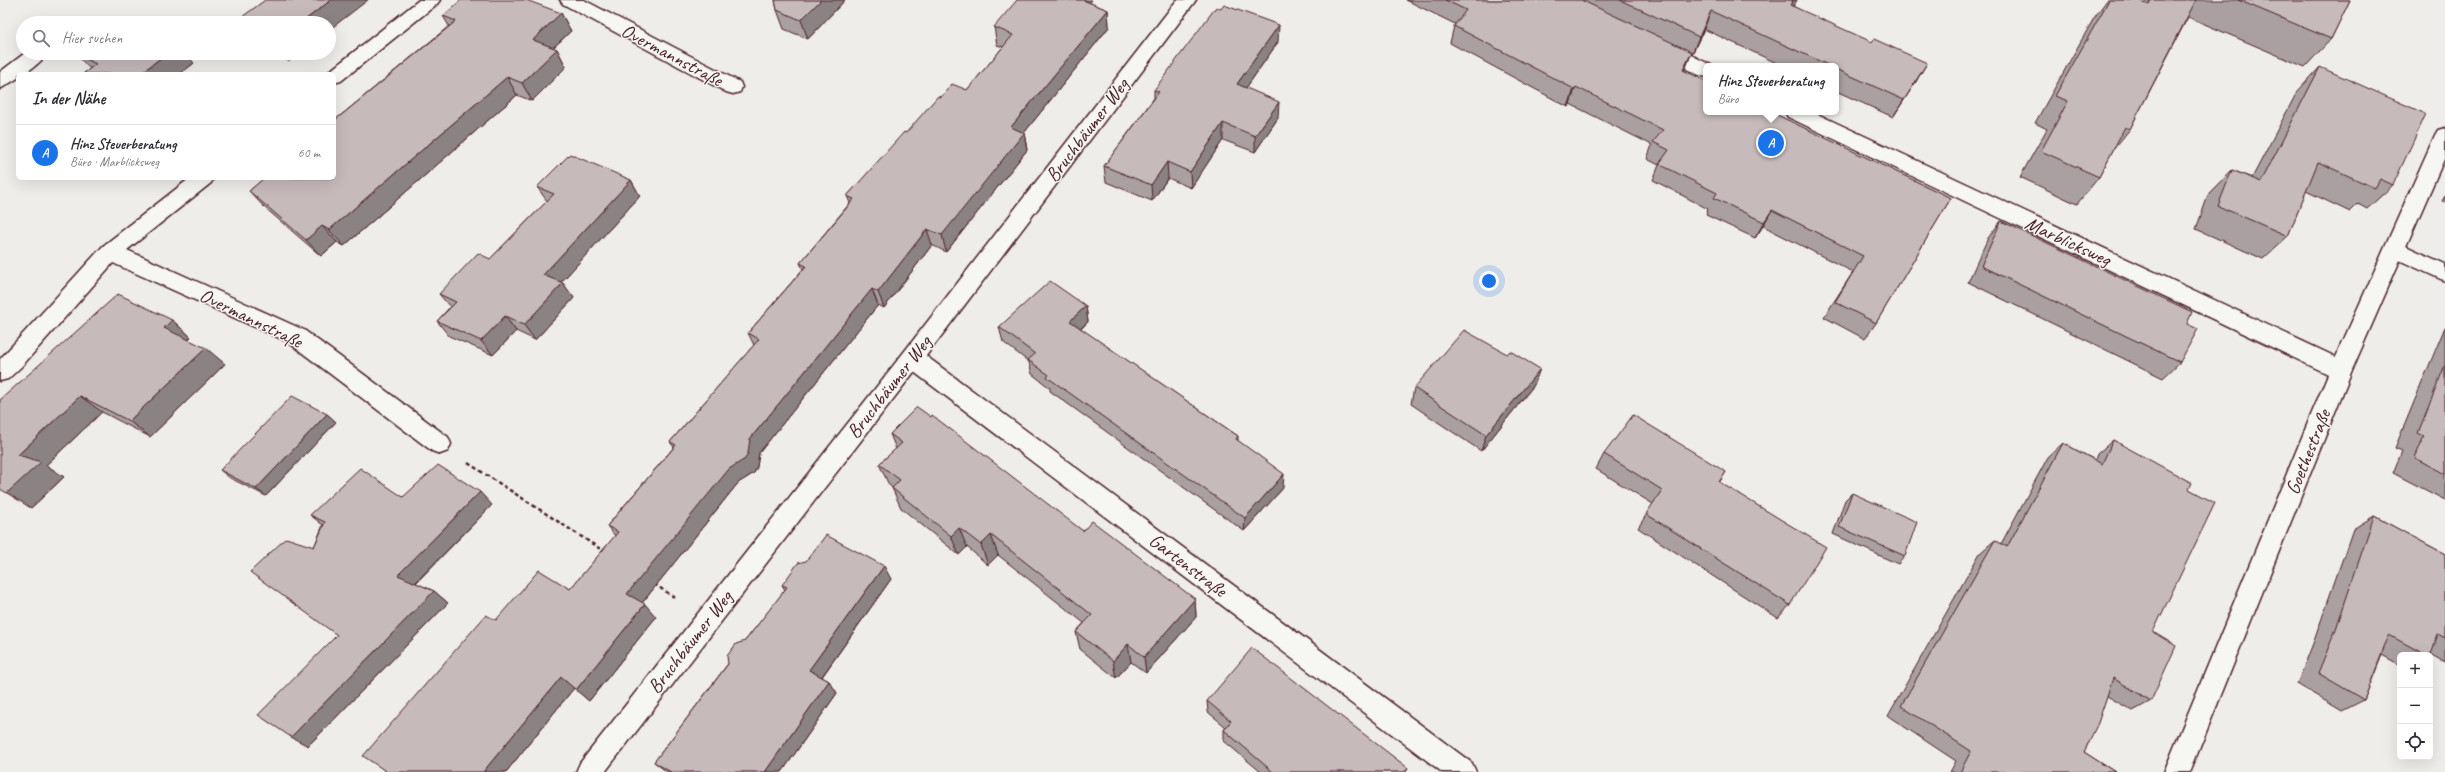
<!DOCTYPE html>
<html lang="de">
<head>
<meta charset="utf-8">
<style>
  body { margin:0; font-family:Caveat,sans-serif; background:#f2f2f3; color:#2b2b33 }
  .controls { position:absolute; right:12px; bottom:12px; display:grid; overflow:hidden; border-radius:6px; box-shadow:0 4px 16px #0002 }
  .controls button { width:36px; height:36px; display:grid; place-items:center; padding:0; border:0; border-bottom:1px solid #e1e1e2; background:#fff; color:#2b2b33; font:20px sans-serif }
  .you { position:absolute; left:1489px; top:281px; width:14px; height:14px; margin:-10px; border:3px solid #fff; border-radius:50%; background:#1a73e8; box-shadow:0 0 0 6px #1a73e833 }
  .badge { display:grid; place-items:center; width:26px; height:26px; border-radius:50%; background:#1a73e8; color:#fff; font-size:13px; font-weight:700 }
  .pin { position:absolute; translate:-50% -50%; border:2px solid #fff; box-shadow:0 1px 4px #0006 }
  .popup { position:absolute; left:1703px; top:63px; width:136px; height:52px; box-sizing:border-box; display:grid; place-content:center; border-radius:6px; background:#fff; filter:drop-shadow(0 1px 3px #0005); font-size:13px; white-space:nowrap; color:#7c7c81 }
  .popup b { font-size:15px; color:#2b2b33 }
  .popup::after { content:''; position:absolute; left:50%; top:100%; margin-left:-8px; border:8px solid transparent; border-top-color:#fff }
  .list { margin:0; padding:0; list-style:none }
  h2 { display:flex; justify-content:space-between; align-items:center; height:52px; margin:0; padding:0 16px; font-size:17px }
  h2 small { font-size:13px; font-weight:400; color:#7c7c81 }
  .list li { display:grid; grid-template-columns:26px 1fr auto; gap:12px; align-items:center; box-sizing:border-box; height:56px; padding:0 16px; border-top:1px solid #e1e1e2 }
  .list b { display:block; font-size:15px; white-space:nowrap }
  .list p { margin:0; font-size:13px; white-space:nowrap; color:#7c7c81 }
  .list em { font-size:13px; font-style:normal; color:#7c7c81 }
  .icon { flex:none; width:22px; height:22px; fill:none; stroke:currentColor; stroke-width:2; stroke-linecap:round; stroke-linejoin:round }
  .map { position:relative; flex:none; width:2445px; height:772px; overflow:hidden }
  .search { position:absolute; background:#fff; box-shadow:0 4px 16px #0002; left:16px; top:16px; width:320px; height:44px; display:flex; align-items:center; gap:10px; box-sizing:border-box; padding:0 14px; border-radius:22px; color:#7c7c81; font-size:15px }
  .panel { position:absolute; background:#fff; box-shadow:0 4px 16px #0002; left:16px; top:72px; width:320px; height:108px; border-radius:6px }
  .map>svg:first-child { display:block }
</style>
</head>
<body>
<div class="map">
<svg width="2445" height="772" viewBox="0 0 2445 772">
  <rect width="100%" height="100%" fill="#efedea"/>
  <filter id="ink" filterUnits="userSpaceOnUse"><feTurbulence type="fractalNoise" baseFrequency=".025" numOctaves="2"/><feDisplacementMap in="SourceGraphic" scale="8" xChannelSelector="R" yChannelSelector="G"/><feConvolveMatrix kernelMatrix="1 2 1 2 8 2 1 2 1" color-interpolation-filters="sRGB"/></filter>
  <g filter="url(#ink)">
    <g fill="none" stroke-linecap="round" stroke-linejoin="round">
      <defs>
        <path id="service" d="M2395,241L2445,264V281L2388,255L2385,249L2388,243Z"/>
        <path id="minor" d="M419,0H440L437,4L341,81L334,83V74H326Z
          M560,0H584L740,82L742,87L740,92L733,94L726,92L563,4Z
          M1177,0H1196L926,356L1472,763L1476,772H1442L914,372L605,772H576L580,763L904,352Z
          M1660,41L1667,43L1713,66H1706V77L1699,75L1653,53L1651,48L1653,43Z
          M25,53H47C42,61 28,74 18,74V78L0,89V72Z
          M1785,112H1813L2336,357L2435,135L2438,130L2445,128V157L2352,370L2190,772H2164L2328,374L1788,117Z
          M190,178H214L211,183L127,250L304,330L448,437L451,444L448,451L440,454L432,451L288,342L113,263L22,366L8,379L0,381V359L103,246Z"/>
      </defs>
      <use href="#service" stroke="#4a1f2b" stroke-width="3"/>
      <use href="#minor" stroke="#4a1f2b" stroke-width="3"/>
      <path stroke="#4a1f2b" stroke-width="2.5" stroke-dasharray="4 3" stroke-linecap="butt" d="M468,463L605,552
        M654,584L677,599"/>
      <use href="#service" fill="#f6f6f2" fill-rule="evenodd"/>
      <use href="#minor" fill="#f6f6f2" fill-rule="evenodd"/>
    </g>
    <path fill="#aaa0a1" stroke="#4a1f2b" d="M775,0H845L808,39L784,29L777,10Z
      M1406,0H1797L1793,6L1917,80L1893,117L1836,91V66H1783L1704,29L1692,54H1691L1684,71L1951,198L1876,323L1865,339L1824,317L1853,272L1763,226L1755,238L1706,215L1708,209L1653,180L1659,165L1647,159L1652,145L1570,104L1568,107L1450,43L1454,26L1455,24Z
      M2107,0H2139L2145,3L2147,0H2350L2331,39L2305,67L2188,17L2130,129L2113,150L2099,177L2077,204L2020,177L2047,129L2035,123L2094,18Z
      M1090,3L1108,10L1109,27L1024,133L1027,150L946,252L932,245L884,308L878,305L759,453L757,467L754,473L738,483L642,603L656,617L589,701L574,688L506,772H387L496,620L570,589L615,536L607,526L674,447L670,442L754,345L748,333L803,269L800,263L850,203L847,196L906,133L941,97L967,90L1003,47L997,45L994,27Z
      M561,13L571,31L553,48L557,49L566,67L532,101L517,95L344,246L337,242L321,256L264,207L249,191L449,26L443,16Z
      M1278,42L1246,88L1278,118L1255,152L1223,140L1191,188L1168,178L1152,201L1106,182L1104,166L1154,98V90Z
      M272,53H300L289,61Z
      M76,54L194,63L180,74H83L90,69Z
      M2320,67L2393,185L2367,209L2358,204L2350,212L2306,191L2288,236L2263,259L2196,229L2209,193L2232,170L2252,178L2297,92Z
      M631,180L640,196L561,282L574,298L535,340L516,331L493,355L449,336L437,321L450,307L439,294L490,259L547,201L537,187Z
      M2445,196V203L2442,201Z
      M2001,221L2187,324L2180,362L2163,378L1968,282L1988,238Z
      M1086,306L1088,322L1081,329L1238,436V441L1283,488L1244,531L1050,391V388L1032,374L1029,362L1003,342L999,327Z
      M172,320L191,337L188,339L225,364L150,437L102,412L46,465L64,477L31,508L0,400Z
      M2445,327V500L2393,473L2402,451L2395,448Z
      M1534,385L1481,451L1411,404L1414,388Z
      M327,414L336,422L266,496L230,478L220,470Z
      M890,434L1083,531L1195,599L1196,617L1146,673L1131,662L1116,678L1080,649L1076,632L1084,623L998,555L988,565L967,547L959,555L901,508L892,488L889,485L879,464L896,449Z
      M2113,440L2189,489L2153,632L2151,701L2133,711L2107,696L2084,752L2115,772H1950L1956,761L1888,716L1980,553L1995,540L2001,544L2048,457L2063,443L2095,460L2097,454Z
      M1604,454L1726,472L1719,483L1790,605L1778,618L1638,528L1653,504L1596,469Z
      M1852,493L1905,556L1898,564L1833,534L1845,500Z
      M403,497L492,505L416,583L434,591L448,603L308,746L337,635L314,547L323,525L310,515Z
      M2374,516L2445,554V663L2431,655L2430,658V655H2400V665L2382,655L2364,700L2342,711L2297,684L2314,641L2353,529Z
      M891,579L822,677L829,681L837,693L782,772H667L654,762L745,641L785,590L782,585Z
      M1207,701L1408,768L1406,772H1261L1224,741V730L1226,727L1208,712Z"/>
    <path fill="#8b8283" stroke="#4a1f2b" d="M331,0H368L329,30V23H301Z
      M821,0H845L808,39L801,20Z
      M1077,0H1092L1079,16Z
      M1793,0H1797L1782,23L1790,5Z
      M1108,10L1109,27L1024,133L1027,150L946,252L942,235L1011,127Z
      M1711,11L1704,29L1692,54L1699,37Z
      M561,13L571,31L543,57L533,40Z
      M1279,25L1278,42L1237,101V84Z
      M557,49L566,67L532,101L522,83Z
      M1692,52L1685,70L1676,87L1683,70Z
      M167,53H185L194,63L180,74H140Z
      M282,53H300L289,61Z
      M1927,63L1917,80L1893,117L1904,100Z
      M507,77L517,95L344,246L329,230Z
      M1576,87L1570,104L1568,107L1574,89Z
      M1279,102L1278,118L1255,152V136Z
      M1223,123V140L1191,188L1190,172Z
      M1167,162L1168,178L1152,201L1151,185Z
      M631,180L640,196L554,290L543,275Z
      M1772,210L1763,226L1755,238L1764,222Z
      M322,226L337,242L321,256L306,240Z
      M927,229L932,245L884,308L878,292Z
      M563,283L574,298L535,340L524,325Z
      M872,289L878,305L759,453L757,467L754,473L738,483L639,607L627,594L750,439Z
      M1086,306L1088,322L1072,336L1070,321Z
      M505,316L516,331L493,355L481,341Z
      M172,320L191,337L183,344L164,328Z
      M206,348L225,364L150,437L129,421Z
      M1540,369L1534,385L1481,451L1486,435Z
      M80,396L102,412L46,465L64,477L31,508L7,493L18,455Z
      M327,414L336,422L266,496L256,489Z
      M1284,474L1283,488L1244,531L1245,518Z
      M480,492L492,505L412,586L398,575Z
      M959,528L967,547L959,555L951,536Z
      M991,535L998,555L988,565L981,545Z
      M884,566L891,579L818,682L809,670Z
      M434,591L448,603L308,746L291,737Z
      M1195,599L1196,617L1146,673L1144,657Z
      M645,604L656,617L589,701L576,690Z
      M1128,644L1131,662L1116,678L1113,661Z
      M561,677L574,688L506,772H483Z
      M829,681L837,693L782,772H765Z"/>
    <path fill="#c6babb" stroke="#4a1f2b" d="M265,0H331L301,23H234Z
      M461,0H526L561,13L533,40L557,49L522,83L507,77L329,230L322,226L306,240L249,191L264,178H334V121L456,21L443,16Z
      M775,0H821L801,20L777,10Z
      M1017,0H1083L1108,10L1011,127L1024,133L942,235L927,229L878,292L872,289L750,439L748,453L745,459L729,469L627,594L645,604L576,690L561,677L483,772H387L363,756L486,615L496,620L539,570L570,589L618,532L607,526L676,445L670,442L759,339L748,333L806,266L800,263L854,199L847,196L904,132L906,133L938,96L941,97L952,84L967,90L1013,35L994,27Z
      M1445,0H1581L1692,52L1683,70L1706,81V112H1771L1951,198L1876,323L1835,302L1863,256L1772,210L1764,222L1714,198L1717,193L1659,164L1669,150L1653,142L1663,130L1576,87L1574,89L1454,26L1466,10Z
      M1620,0H1793L1790,5L1872,42L1874,39L1927,63L1904,100L1836,69V66H1830L1711,11L1699,37Z
      M2109,0H2139L2149,4L2151,0H2196L2130,129L2125,127L2099,177L2041,151L2068,101L2055,96Z
      M2238,0H2350L2331,39Z
      M1224,5L1279,25L1237,84L1279,102L1255,136L1223,123L1190,172L1167,162L1151,185L1104,166L1159,92L1154,90L1216,7L1221,9Z
      M124,19L132,23H119Z
      M78,53H167L140,74H83L96,64L76,54Z
      M2320,67L2426,114L2393,185L2380,179L2375,188L2318,162L2288,236L2218,206L2232,170L2261,182Z
      M570,154L631,180L543,275L563,283L524,325L505,316L481,341L437,321L456,302L439,294L478,253L490,259L554,194L537,187Z
      M2001,221L2192,312L2187,324L2198,329L2180,362L1981,266Z
      M1050,281L1086,306L1070,321L1238,436L1236,439L1284,474L1245,518L1047,377L1049,375L1028,360L1035,354L999,327Z
      M118,294L172,320L164,328L206,348L129,421L80,396L18,455L41,462L7,493L0,489V400Z
      M1464,330L1507,354L1510,351L1540,369L1486,435L1414,388Z
      M2445,365V474L2415,458L2424,436L2418,433Z
      M292,396L327,414L256,489L220,470Z
      M917,407L931,417L932,415L1083,531L1092,521L1195,599L1144,657L1128,644L1113,661L1076,632L1092,615L991,535L981,545L959,528L951,536L892,488L900,480L879,464L902,443L890,434Z
      M1633,415L1726,472L1719,482L1826,547L1790,605L1646,514L1662,490L1604,454Z
      M2113,440L2192,483L2189,489L2215,503L2153,632L2176,646L2151,701L2113,678L2098,723L2084,752L2115,772H1960L1971,751L1901,706L1995,540L2007,547L2063,443L2102,464Z
      M438,465L480,492L398,575L434,591L291,737L258,715L337,635L250,572L286,538L314,547L325,522L310,515L360,468L403,497Z
      M1852,493L1917,522L1905,556L1839,527Z
      M2374,516L2445,554V638L2438,634L2430,658V655H2426L2389,635L2364,700L2318,673L2336,629Z
      M826,535L884,566L809,670L829,681L765,772H671L654,762L728,664L727,656L736,644L745,641L787,587L782,585L798,563L806,561Z
      M1252,648L1408,768L1405,772H1273L1224,730L1231,721L1207,701Z"/>
  </g>
  <g text-anchor="middle" dominant-baseline="central" stroke-width="3" stroke-linejoin="round" paint-order="stroke">
    <g font-size="20" fill="#4a1f2b" stroke="#f6f6f2">
      <text transform="translate(672 55) rotate(28)">Overmannstraße</text>
      <text transform="translate(1087 130) rotate(-53)">Bruchbäumer Weg</text>
      <text transform="translate(2068 241) rotate(25)">Marblicksweg</text>
      <text transform="translate(251 318) rotate(26)">Overmannstraße</text>
      <text transform="translate(889 387) rotate(-52)">Bruchbäumer Weg</text>
      <text transform="translate(2308 452) rotate(-68)">Goethestraße</text>
      <text transform="translate(1188 565) rotate(37)">Gartenstraße</text>
      <text transform="translate(690 642) rotate(-52)">Bruchbäumer Weg</text>
    </g>
  </g>
</svg>
<div class="controls">
<button>+</button>
<button>−</button>
<button><svg class="icon" aria-label="locate" viewBox="0 0 24 24"><circle cx="12" cy="12" r="6"/><path d="M12 2v4M12 18v4M2 12h4M18 12h4"/></svg></button>
</div>
<div class="you"></div>
<div class="pin badge" style="left:1771px;top:143px">A</div>
<div class="popup"><b>Hinz Steuerberatung</b>Büro</div>
<div class="search"><svg class="icon" aria-label="search" viewBox="0 0 24 24"><circle cx="10" cy="10" r="6"/><path d="M15 15l6 6"/></svg>Hier suchen</div>
<section class="panel">
<h2>In der Nähe<small></small></h2>
<ul class="list">
<li><span class="badge">A</span><div><b>Hinz Steuerberatung</b><p>Büro · Marblicksweg</p></div><em>60 m</em></li>
</ul>
</section>
</div>
</body>
</html>
